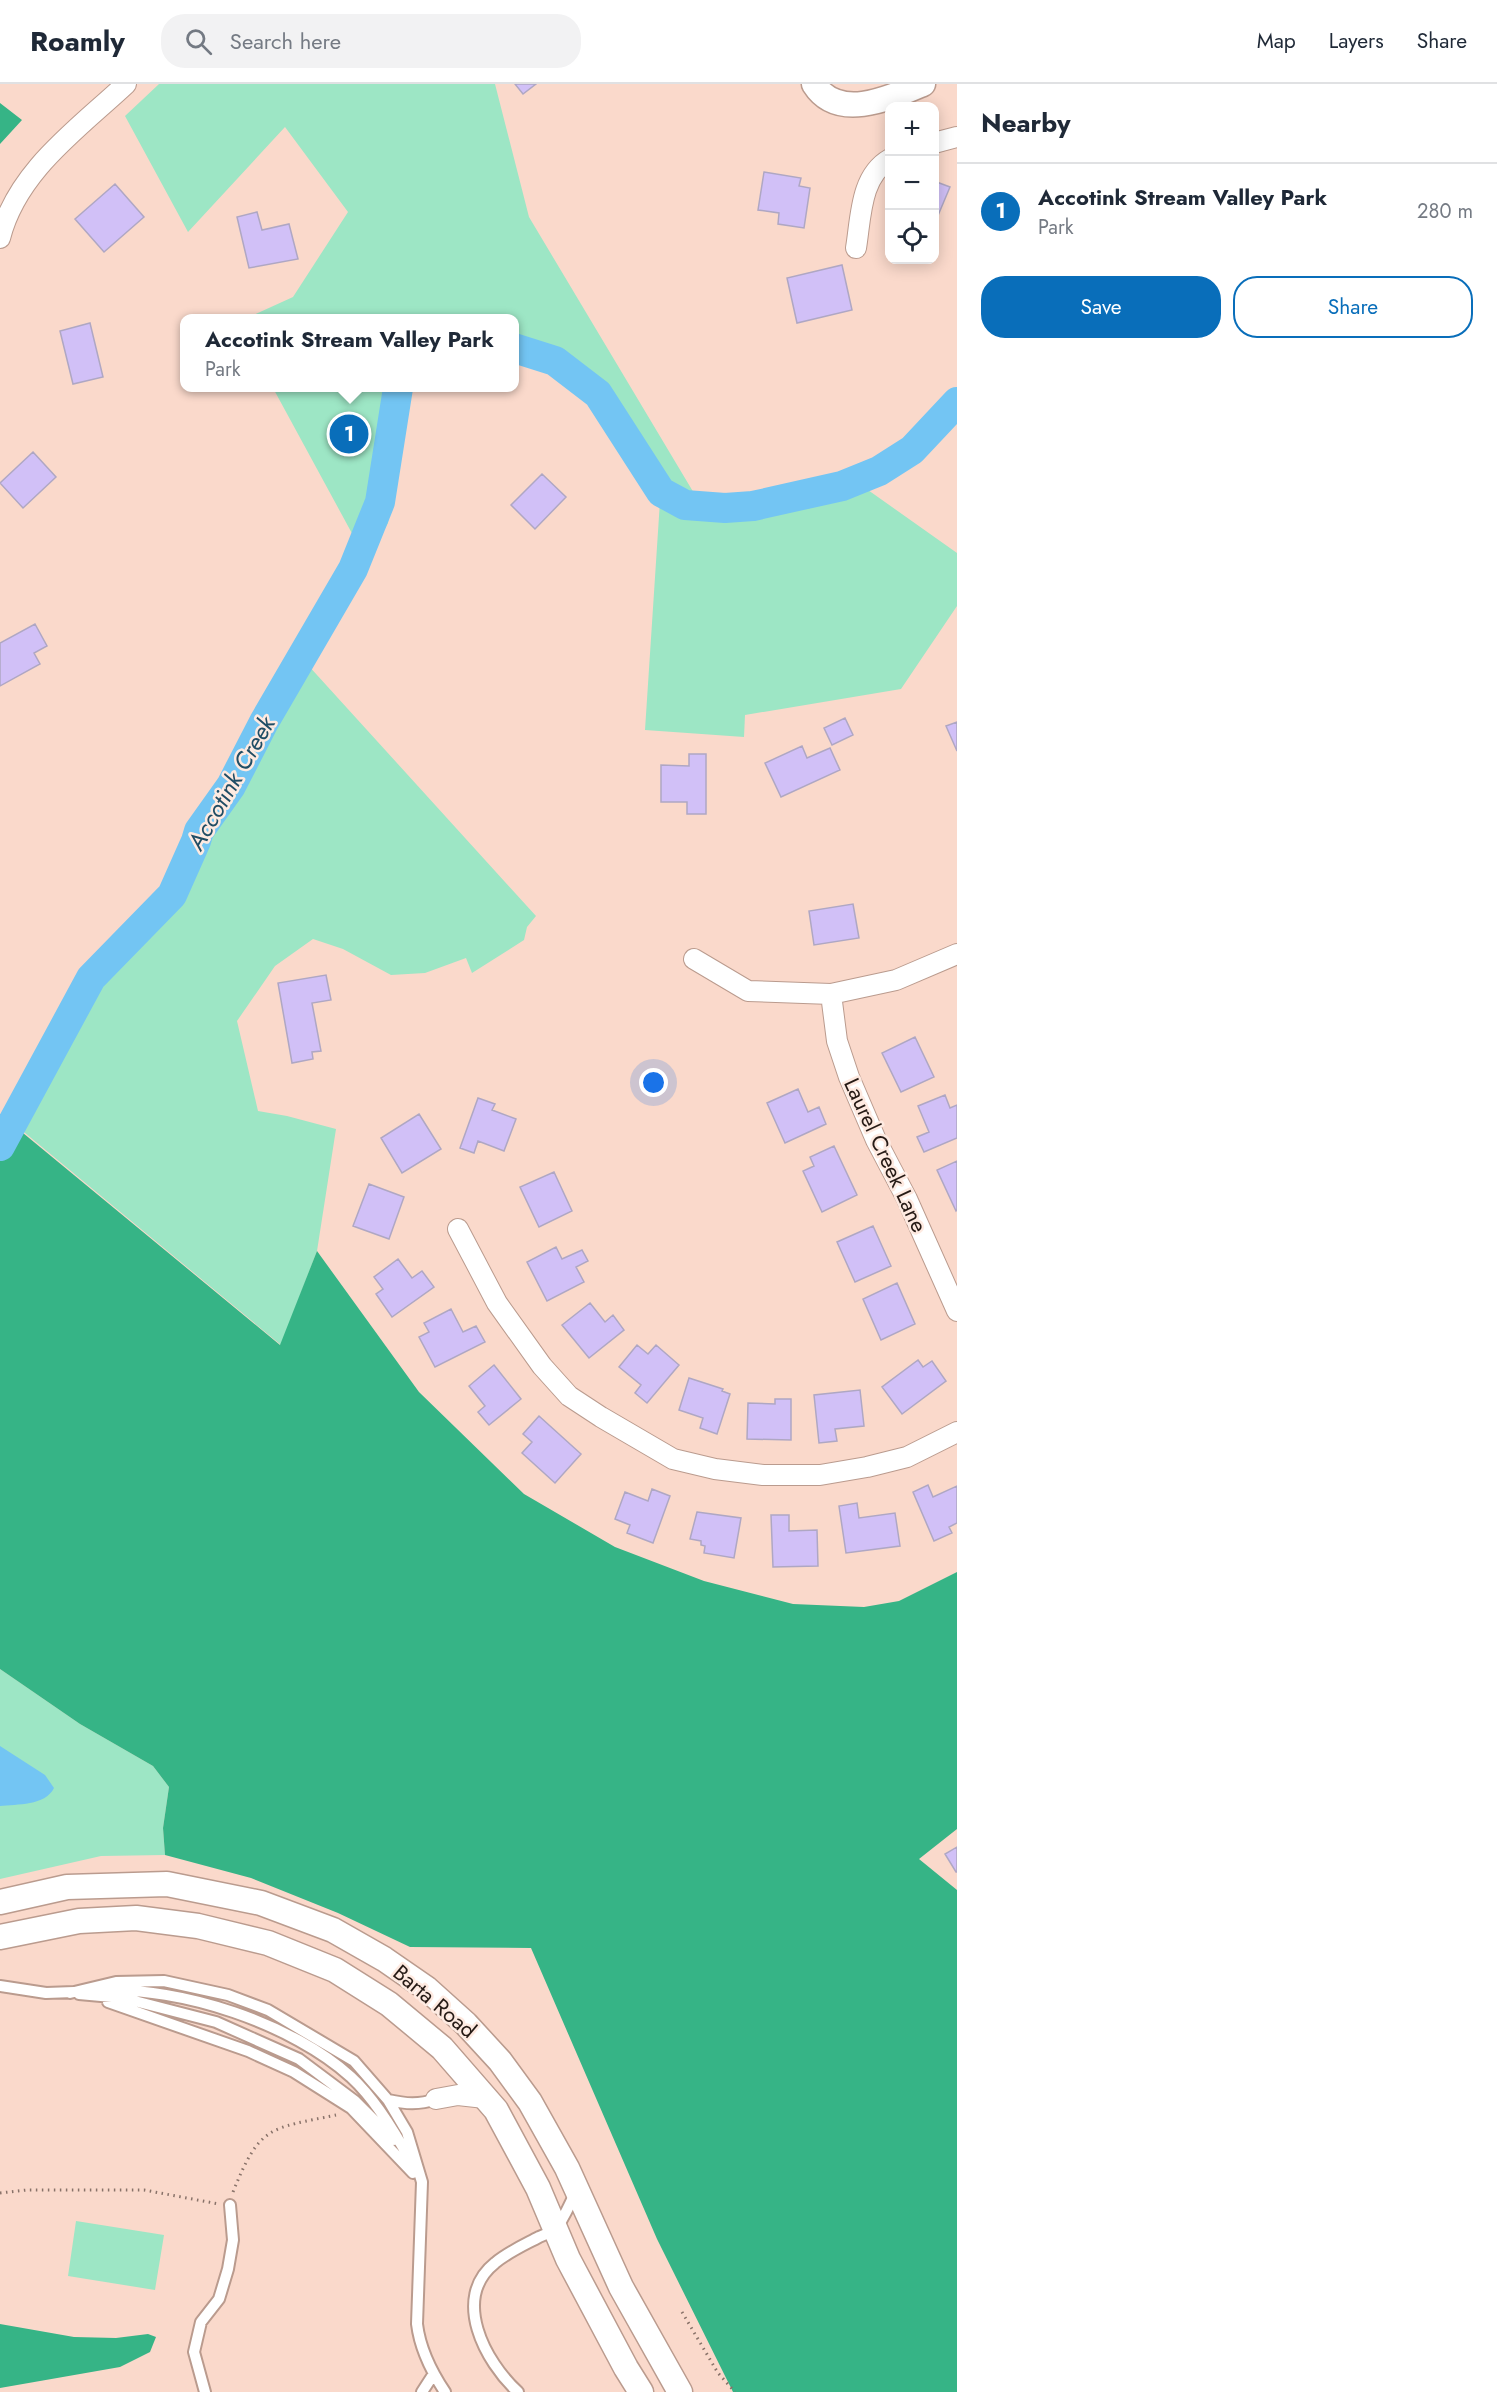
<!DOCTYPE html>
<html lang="en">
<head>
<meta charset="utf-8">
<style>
  body { margin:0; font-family:Jost,sans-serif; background:#f2f2f3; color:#1f2937 }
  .controls { position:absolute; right:18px; top:18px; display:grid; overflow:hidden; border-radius:12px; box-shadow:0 3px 15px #0003 }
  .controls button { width:54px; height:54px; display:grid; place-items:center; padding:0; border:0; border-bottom:2px solid #e0e1e3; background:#fff; color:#1f2937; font:30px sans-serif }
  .you { position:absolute; left:654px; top:999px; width:21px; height:21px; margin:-15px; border:4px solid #fff; border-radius:50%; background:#1a73e8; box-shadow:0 0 0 9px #1a73e833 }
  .badge { display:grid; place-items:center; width:39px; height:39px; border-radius:50%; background:#096eba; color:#fff; font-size:20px; font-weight:700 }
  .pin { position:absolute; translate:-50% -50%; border:3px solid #fff; box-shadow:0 2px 6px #0006 }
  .popup { position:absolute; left:180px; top:230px; width:339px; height:78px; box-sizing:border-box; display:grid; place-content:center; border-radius:12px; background:#fff; filter:drop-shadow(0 2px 4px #0005); font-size:20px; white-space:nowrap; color:#747a83 }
  .popup b { font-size:22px; color:#1f2937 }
  .popup::after { content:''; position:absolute; left:50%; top:100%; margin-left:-12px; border:12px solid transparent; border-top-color:#fff }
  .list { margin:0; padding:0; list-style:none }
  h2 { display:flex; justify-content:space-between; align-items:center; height:78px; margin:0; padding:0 24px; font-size:26px }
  h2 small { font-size:20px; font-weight:400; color:#747a83 }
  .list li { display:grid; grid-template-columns:39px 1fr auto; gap:18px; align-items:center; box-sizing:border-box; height:96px; padding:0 24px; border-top:2px solid #e0e1e3 }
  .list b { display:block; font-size:22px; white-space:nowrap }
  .list p { margin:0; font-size:20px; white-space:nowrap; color:#747a83 }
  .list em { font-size:20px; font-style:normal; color:#747a83 }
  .actions { display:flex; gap:12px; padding:18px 24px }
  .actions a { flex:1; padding:14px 0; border:2px solid #096eba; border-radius:24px; text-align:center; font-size:21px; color:#096eba }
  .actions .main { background:#096eba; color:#fff }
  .icon { flex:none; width:33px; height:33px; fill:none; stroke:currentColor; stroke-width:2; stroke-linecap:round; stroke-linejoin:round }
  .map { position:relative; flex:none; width:957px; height:2308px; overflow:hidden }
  header { display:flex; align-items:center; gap:36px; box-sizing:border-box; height:84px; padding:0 30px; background:#fff; border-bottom:2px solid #e0e1e3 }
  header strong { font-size:28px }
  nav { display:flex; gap:33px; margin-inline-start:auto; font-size:21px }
  .search { width:420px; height:54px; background:#f2f2f3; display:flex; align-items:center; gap:15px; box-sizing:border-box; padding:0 21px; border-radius:24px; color:#747a83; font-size:22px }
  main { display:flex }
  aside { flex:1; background:#fff }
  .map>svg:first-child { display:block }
</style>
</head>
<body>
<header>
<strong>Roamly</strong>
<div class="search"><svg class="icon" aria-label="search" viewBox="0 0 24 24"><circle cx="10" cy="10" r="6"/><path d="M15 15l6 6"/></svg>Search here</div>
<nav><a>Map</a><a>Layers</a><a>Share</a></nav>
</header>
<main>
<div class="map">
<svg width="957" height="2308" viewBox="0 0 957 2308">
  <rect width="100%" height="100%" fill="#fad9cb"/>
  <path fill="#9de6c5" d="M159,0H495L529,133L710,436L868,406L957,469V522L901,605L745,631L744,653L645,646L660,417L580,293L514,272V234H247L293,213L348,128L285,43L188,148L125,32Z
    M273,304H406L388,439L367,477Z
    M307,580L536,832L527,843L524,856L472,889L466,874L425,889L391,891L343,865L313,855L275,882L237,937L258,1027L287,1032L336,1045L317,1167L281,1261L13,1039L91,894L172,811L202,776L216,741L235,717Z
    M0,1585L80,1640L153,1682L169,1703L163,1744L165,1771L101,1772L0,1795Z
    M76,2137L164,2151L155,2206L68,2192Z"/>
  <path fill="#36b486" d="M0,19L22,36L0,60Z
    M0,1030L280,1261L317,1167L419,1308L524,1410L615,1463L704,1497L793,1520L864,1523L899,1517L957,1488V1745L919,1775L957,1806V2308H733L657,2155L531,1864L410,1863L338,1829L251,1794L165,1771L163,1744L169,1703L153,1682L80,1640L0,1585Z
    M0,2240L74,2253L116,2254L148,2250L156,2253L150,2268L120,2283L0,2304Z"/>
  <path fill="#73c5f3" d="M0,1662L45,1691L54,1704C45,1722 17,1720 0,1722Z"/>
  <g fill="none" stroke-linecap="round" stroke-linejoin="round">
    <path stroke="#73c5f3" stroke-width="30" d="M514,264L555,277L598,310L661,408L685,421L725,424L753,422L842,402L879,387L912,366L957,318
      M0,1062L91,894L172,811L196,757L199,747L231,702L264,638L353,485L380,418L398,304"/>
  </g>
  <path fill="#d1c0f7" stroke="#afa7c3" stroke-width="1.5" d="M515,0H536L523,10Z
    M764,88L801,94L799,102L810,104L804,144L778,140L779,129L758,126Z
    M934,97L950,103L934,141Z
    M115,100L144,133L104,168L75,135Z
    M257,128L262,146L289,140L298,175L249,184L237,133Z
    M842,181L852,226L797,239L787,194Z
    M90,239L103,293L73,300L60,247Z
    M33,368L56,393L23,424L0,399Z
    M542,390L566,413L535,445L511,421Z
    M35,540L47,562L34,569L40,580L0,602V559Z
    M845,634L853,651L832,661L824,644Z
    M957,638V667L946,642Z
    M802,662L807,674L830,664L840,686L781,713L765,679Z
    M689,670H706V730H687V718H661V681L689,682Z
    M853,820L859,854L814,861L809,827Z
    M326,891L331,916L312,919L321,967L312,968L313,975L292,979L278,899Z
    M915,953L934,993L901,1008L882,969Z
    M798,1005L808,1028L819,1023L826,1040L785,1059L767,1019Z
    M945,1011L950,1024L957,1021V1054L924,1068L917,1053L929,1048L918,1022Z
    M478,1014L495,1020L492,1026L516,1035L504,1067L478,1057L474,1069L460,1064Z
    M419,1030L441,1065L402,1089L381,1054Z
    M834,1062L857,1111L822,1128L803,1087L814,1082L810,1073Z
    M957,1077V1126L956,1127L937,1086Z
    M554,1088L572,1127L539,1143L520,1103Z
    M369,1100L404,1113L389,1155L353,1142Z
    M873,1142L891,1182L855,1198L837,1158Z
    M556,1163L562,1175L582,1166L588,1177L576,1183L584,1198L547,1217L527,1178Z
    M398,1175L412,1194L422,1187L434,1203L392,1233L376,1210L383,1205L374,1193Z
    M897,1199L915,1240L881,1256L863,1215Z
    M590,1219L605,1238L613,1231L624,1246L589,1274L562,1241Z
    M451,1225L463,1248L476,1242L485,1258L435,1283L419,1253L429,1248L424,1239Z
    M637,1261L648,1270L656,1261L679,1281L647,1319L635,1309L641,1301L619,1283Z
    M918,1276L923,1283L932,1277L946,1297L902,1330L882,1303Z
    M494,1281L521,1315L489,1341L478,1328L485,1322L469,1302Z
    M689,1294L723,1305L722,1307L730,1310L717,1350L700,1344L703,1334L679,1326Z
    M860,1306L864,1342L835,1345L837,1357L819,1359L814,1311Z
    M775,1315H791V1356L747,1355L748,1319L775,1320Z
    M539,1332L581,1370L555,1399L522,1369L532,1358L523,1350Z
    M928,1401L933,1413L957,1402V1439L949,1443L952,1449L934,1457L913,1408Z
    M652,1405L670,1412L653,1459L627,1449L630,1441L615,1435L625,1408L648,1417Z
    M857,1419L859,1434L895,1429L900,1462L846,1469L839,1422Z
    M697,1428L741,1434L734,1474L704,1469L705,1462L701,1461V1457L690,1455Z
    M771,1431H789V1447L817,1446L818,1482L773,1483Z
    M957,1763V1788H956L945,1770Z"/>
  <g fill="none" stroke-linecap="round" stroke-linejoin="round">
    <defs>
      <path id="service" d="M0,1902L46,1909L74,1908
        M102,1907C180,1902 293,1940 351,1993C375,2015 396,2050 411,2078
        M70,1909L116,1898L164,1897L228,1911L268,1926L354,1977L388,2016L407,2048L422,2098L417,2240C420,2265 431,2287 445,2308
        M79,1910L123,1914L216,1938L299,1975L355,2017L394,2056
        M108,1918L248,1967L294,1988L351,2024L413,2089
        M388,2016C406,2020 419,2021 436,2015
        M205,2308L194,2268L201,2238L219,2215L228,2185L233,2156L230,2121
        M422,2308L433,2291
        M518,2308C485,2278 451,2214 495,2179C508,2168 524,2161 539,2153C544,2151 552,2148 556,2144C564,2135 570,2119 576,2108"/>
      <path id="minor" d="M934,59L957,53
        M0,154C17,87 78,45 126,0
        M856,164C861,134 860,92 890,75
        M694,875L748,907L831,910L896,896L957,870
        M831,910L837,957L849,993L876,1056L907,1115L957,1227
        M458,1145L497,1219L542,1282L569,1312L601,1333L673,1375L715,1385L763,1391H820L867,1383L907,1373L957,1348
        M436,2015L458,2011L485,2014"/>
      <path id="tertiary" d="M814,0C838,38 890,14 923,0
        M0,1818L67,1803L167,1800L261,1819L333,1846L384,1875L426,1904L466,1940L500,1977L530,2018L567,2084L621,2203L680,2308
        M0,1853L79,1837L136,1834L198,1842L268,1859L335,1886L389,1920L442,1964L496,2026L538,2104L568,2175L626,2284L641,2308"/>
    </defs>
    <use href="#service" stroke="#ba9b8e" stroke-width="14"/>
    <use href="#minor" stroke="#ba9b8e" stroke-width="22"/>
    <use href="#tertiary" stroke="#ba9b8e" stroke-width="27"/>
    <path stroke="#887269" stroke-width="3" stroke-dasharray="1.5 4.5" stroke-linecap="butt" d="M233,2108C260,2041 269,2045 336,2031
      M0,2109L27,2106H144L219,2120
      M682,2228L718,2289L735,2308"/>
    <use href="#service" stroke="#fff" stroke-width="10"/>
    <use href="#minor" stroke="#fff" stroke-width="20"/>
    <use href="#tertiary" stroke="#fff" stroke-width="24"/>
  </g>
  <g text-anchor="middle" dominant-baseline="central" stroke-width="5" stroke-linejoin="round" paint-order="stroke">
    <g font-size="22" fill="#261a15" stroke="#feeae1">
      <text transform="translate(886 1071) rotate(65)">Laurel Creek Lane</text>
      <text transform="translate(435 1917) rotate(40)">Barta Road</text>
    </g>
    <g font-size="24" font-style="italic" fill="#204d65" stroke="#feeae1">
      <text transform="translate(231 699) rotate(-60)">Accotink Creek</text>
    </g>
  </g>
</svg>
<div class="controls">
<button>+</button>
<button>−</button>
<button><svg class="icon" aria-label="locate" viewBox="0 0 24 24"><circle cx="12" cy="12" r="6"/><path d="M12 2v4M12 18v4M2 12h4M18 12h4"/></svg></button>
</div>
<div class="you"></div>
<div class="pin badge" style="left:349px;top:350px">1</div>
<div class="popup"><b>Accotink Stream Valley Park</b>Park</div>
</div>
<aside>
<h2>Nearby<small></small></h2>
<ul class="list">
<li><span class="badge">1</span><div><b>Accotink Stream Valley Park</b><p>Park</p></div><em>280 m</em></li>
</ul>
<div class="actions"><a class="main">Save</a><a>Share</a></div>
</aside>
</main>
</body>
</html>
